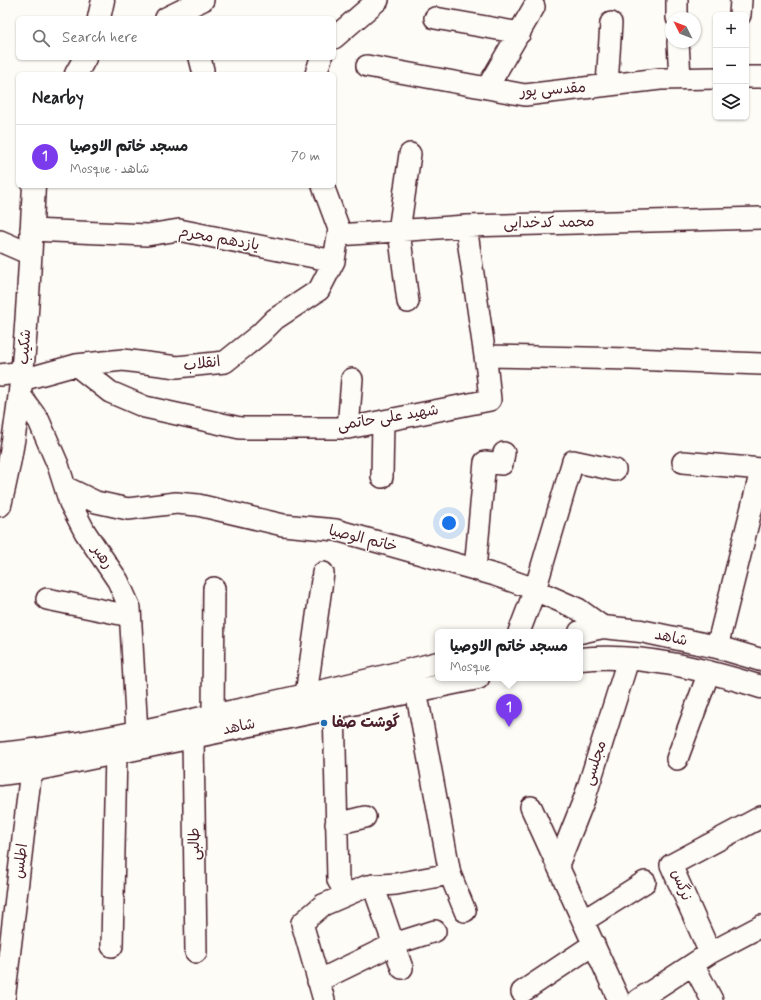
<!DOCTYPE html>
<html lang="en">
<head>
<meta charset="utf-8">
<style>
  body { margin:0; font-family:Mynerve,"Playpen Sans Arabic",sans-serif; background:#f6f6f6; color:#202124 }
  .controls { position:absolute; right:12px; top:12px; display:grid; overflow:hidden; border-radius:6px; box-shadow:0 1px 3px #0004 }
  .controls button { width:36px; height:36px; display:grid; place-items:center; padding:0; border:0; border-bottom:1px solid #e0e0e0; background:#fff; color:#202124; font:20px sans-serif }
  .compass { position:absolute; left:665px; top:12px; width:36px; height:36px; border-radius:50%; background:#fff; box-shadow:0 1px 3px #0004; rotate:312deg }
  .you { position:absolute; left:449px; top:523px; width:14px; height:14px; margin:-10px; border:3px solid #fff; border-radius:50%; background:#1a73e8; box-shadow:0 0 0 6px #1a73e833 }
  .badge { display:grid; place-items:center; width:26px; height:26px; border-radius:50%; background:#7c3aed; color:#fff; font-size:13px; font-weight:700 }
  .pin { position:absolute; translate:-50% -33px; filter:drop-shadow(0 1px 2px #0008) }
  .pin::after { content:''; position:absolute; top:21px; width:14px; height:12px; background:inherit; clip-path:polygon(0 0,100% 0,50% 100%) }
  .popup { position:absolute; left:435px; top:629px; width:148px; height:52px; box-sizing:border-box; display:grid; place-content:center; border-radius:6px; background:#fff; filter:drop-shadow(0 1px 3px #0005); font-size:13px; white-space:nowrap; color:#757577 }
  .popup b { font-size:15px; color:#202124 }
  .popup::after { content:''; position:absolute; left:50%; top:100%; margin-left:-8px; border:8px solid transparent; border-top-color:#fff }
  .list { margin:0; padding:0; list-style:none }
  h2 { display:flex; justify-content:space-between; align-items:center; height:52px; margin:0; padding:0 16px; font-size:17px }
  h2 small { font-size:13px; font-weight:400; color:#757577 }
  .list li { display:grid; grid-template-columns:26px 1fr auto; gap:12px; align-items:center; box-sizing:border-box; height:64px; padding:0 16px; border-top:1px solid #e0e0e0 }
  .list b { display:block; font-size:15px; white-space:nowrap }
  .list p { margin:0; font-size:13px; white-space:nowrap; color:#757577 }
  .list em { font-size:13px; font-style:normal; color:#757577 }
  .icon { flex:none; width:22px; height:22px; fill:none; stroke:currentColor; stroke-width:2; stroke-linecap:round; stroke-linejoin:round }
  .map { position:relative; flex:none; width:761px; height:1000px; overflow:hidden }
  .search { position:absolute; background:#fff; box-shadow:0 1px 3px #0004; left:16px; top:16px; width:320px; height:44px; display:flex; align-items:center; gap:10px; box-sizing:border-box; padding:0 14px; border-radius:6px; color:#757577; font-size:15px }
  .panel { position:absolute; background:#fff; box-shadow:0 1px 3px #0004; left:16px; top:72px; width:320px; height:116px; border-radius:6px }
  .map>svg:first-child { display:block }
</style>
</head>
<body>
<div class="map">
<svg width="761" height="1000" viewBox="0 0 761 1000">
  <rect width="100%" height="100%" fill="#fdfcf7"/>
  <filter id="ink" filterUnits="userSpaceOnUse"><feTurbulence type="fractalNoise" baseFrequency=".025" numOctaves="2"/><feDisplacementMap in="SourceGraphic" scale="8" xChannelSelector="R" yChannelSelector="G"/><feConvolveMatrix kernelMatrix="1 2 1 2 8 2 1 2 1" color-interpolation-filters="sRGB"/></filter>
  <g filter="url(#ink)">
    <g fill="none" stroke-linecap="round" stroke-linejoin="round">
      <defs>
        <path id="minor" d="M677,0V18
          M740,15L741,0
          M166,18L203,0
          M435,18L520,33
          M334,38L378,0
          M678,42L680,78
          M200,58L203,70
          M367,66L525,95L660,79L716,78
          M316,74L321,58
          M746,77H761
          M607,85L611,23
          M487,88L534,7
          M31,230L147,235L179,230L334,261
          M338,235L466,226L761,218
          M0,241L30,254
          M408,302L399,231L410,154
          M485,356L631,359L761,364
          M76,365L110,392L145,407L240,428H348L490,400L487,370L466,226
          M0,375L23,372
          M22,380L76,365L123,360L177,367L225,362L260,334L275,319L319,290L334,261L339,229L323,186
          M20,395L39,421L58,465L70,503L85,532L118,581L130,608L137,733
          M348,428L352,379
          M683,462L761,469
          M382,477L383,421
          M65,487L96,502L128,509L176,503L198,505L283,525L336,530L495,575L526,586L578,609L603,627
          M475,569L485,462L502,464L504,453
          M47,599L130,616
          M519,632L535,590L573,461L615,470
          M717,647L761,471
          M416,690L450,874L465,911
          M306,695L323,573
          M334,706L338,880L346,894
          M213,716L214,588
          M193,737L196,952
          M677,759L709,672
          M531,807L619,1000
          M336,824L365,817
          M558,865L585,797L628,660
          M373,885L402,968
          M583,921L645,882
          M112,946L116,752
          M710,953L671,865L761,817
          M693,964L712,1000
          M318,981L394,944L435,931
          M522,992L594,944
          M4,1000L31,770
          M324,1000L302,923L323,905L367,886L396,884L450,874
          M638,1000L710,953L761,926"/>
        <path id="major" d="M99,18L103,0
          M76,74L85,58
          M0,505C26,401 28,293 34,186
          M580,632L603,627L641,631L717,647L761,660
          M580,659C641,653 703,669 761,687
          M0,754C71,747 141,732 211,716C287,700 363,682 438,663
          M0,774L38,769L478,678"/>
      </defs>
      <use href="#minor" stroke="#4a1f2b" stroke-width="24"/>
      <use href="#major" stroke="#4a1f2b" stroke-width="25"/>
      <use href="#minor" stroke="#fdfcf7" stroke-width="21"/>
      <use href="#major" stroke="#fdfcf7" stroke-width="22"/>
    </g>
  </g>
  <circle fill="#1f6fb2" stroke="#fdfcf7" stroke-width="1.5" cx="324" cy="723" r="4"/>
  <g text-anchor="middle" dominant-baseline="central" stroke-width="3" stroke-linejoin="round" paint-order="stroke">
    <g font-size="15" fill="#4a1f2b" stroke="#fdfcf7">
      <text transform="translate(553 90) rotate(-4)">مقدسی پور</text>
      <text transform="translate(549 223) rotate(-1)">محمد کدخدایی</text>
      <text transform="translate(219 239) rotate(10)">یازدهم محرم</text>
      <text transform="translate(25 347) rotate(-86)">شکیب</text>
      <text transform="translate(202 364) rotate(-7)">انقلاب</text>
      <text transform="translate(388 418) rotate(-9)">شهید علی حاتمی</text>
      <text transform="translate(363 539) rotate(14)">خاتم الوصیا</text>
      <text transform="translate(102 557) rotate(56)">رهبر</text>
      <text transform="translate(671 638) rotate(12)">شاهد</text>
      <text transform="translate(239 727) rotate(-12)">شاهد</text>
      <text transform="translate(595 763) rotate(-72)">مجلسی</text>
      <text transform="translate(195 844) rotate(-91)">طالبی</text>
      <text transform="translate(21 861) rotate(-83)">اطلس</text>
      <text transform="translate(681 885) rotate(69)">نرگس</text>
    </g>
    <g font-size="15" font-weight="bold" fill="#4a1f2b" stroke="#fdfcf7" text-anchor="start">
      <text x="332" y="723">گوشت صفا</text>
    </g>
  </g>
</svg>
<div class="controls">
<button>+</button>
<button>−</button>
<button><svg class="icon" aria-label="layers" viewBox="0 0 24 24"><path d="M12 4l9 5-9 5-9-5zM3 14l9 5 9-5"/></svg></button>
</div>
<svg class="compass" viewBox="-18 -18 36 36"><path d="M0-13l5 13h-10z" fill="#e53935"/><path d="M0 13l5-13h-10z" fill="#757577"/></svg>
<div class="you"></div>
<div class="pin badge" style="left:509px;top:727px">1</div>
<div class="popup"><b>مسجد خاتم الاوصیا</b>Mosque</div>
<div class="search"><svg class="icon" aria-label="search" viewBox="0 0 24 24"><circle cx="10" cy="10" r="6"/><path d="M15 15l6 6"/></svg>Search here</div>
<section class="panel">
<h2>Nearby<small></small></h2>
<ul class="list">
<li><span class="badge">1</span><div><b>مسجد خاتم الاوصیا</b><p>Mosque · شاهد</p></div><em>70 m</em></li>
</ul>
</section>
</div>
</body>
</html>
